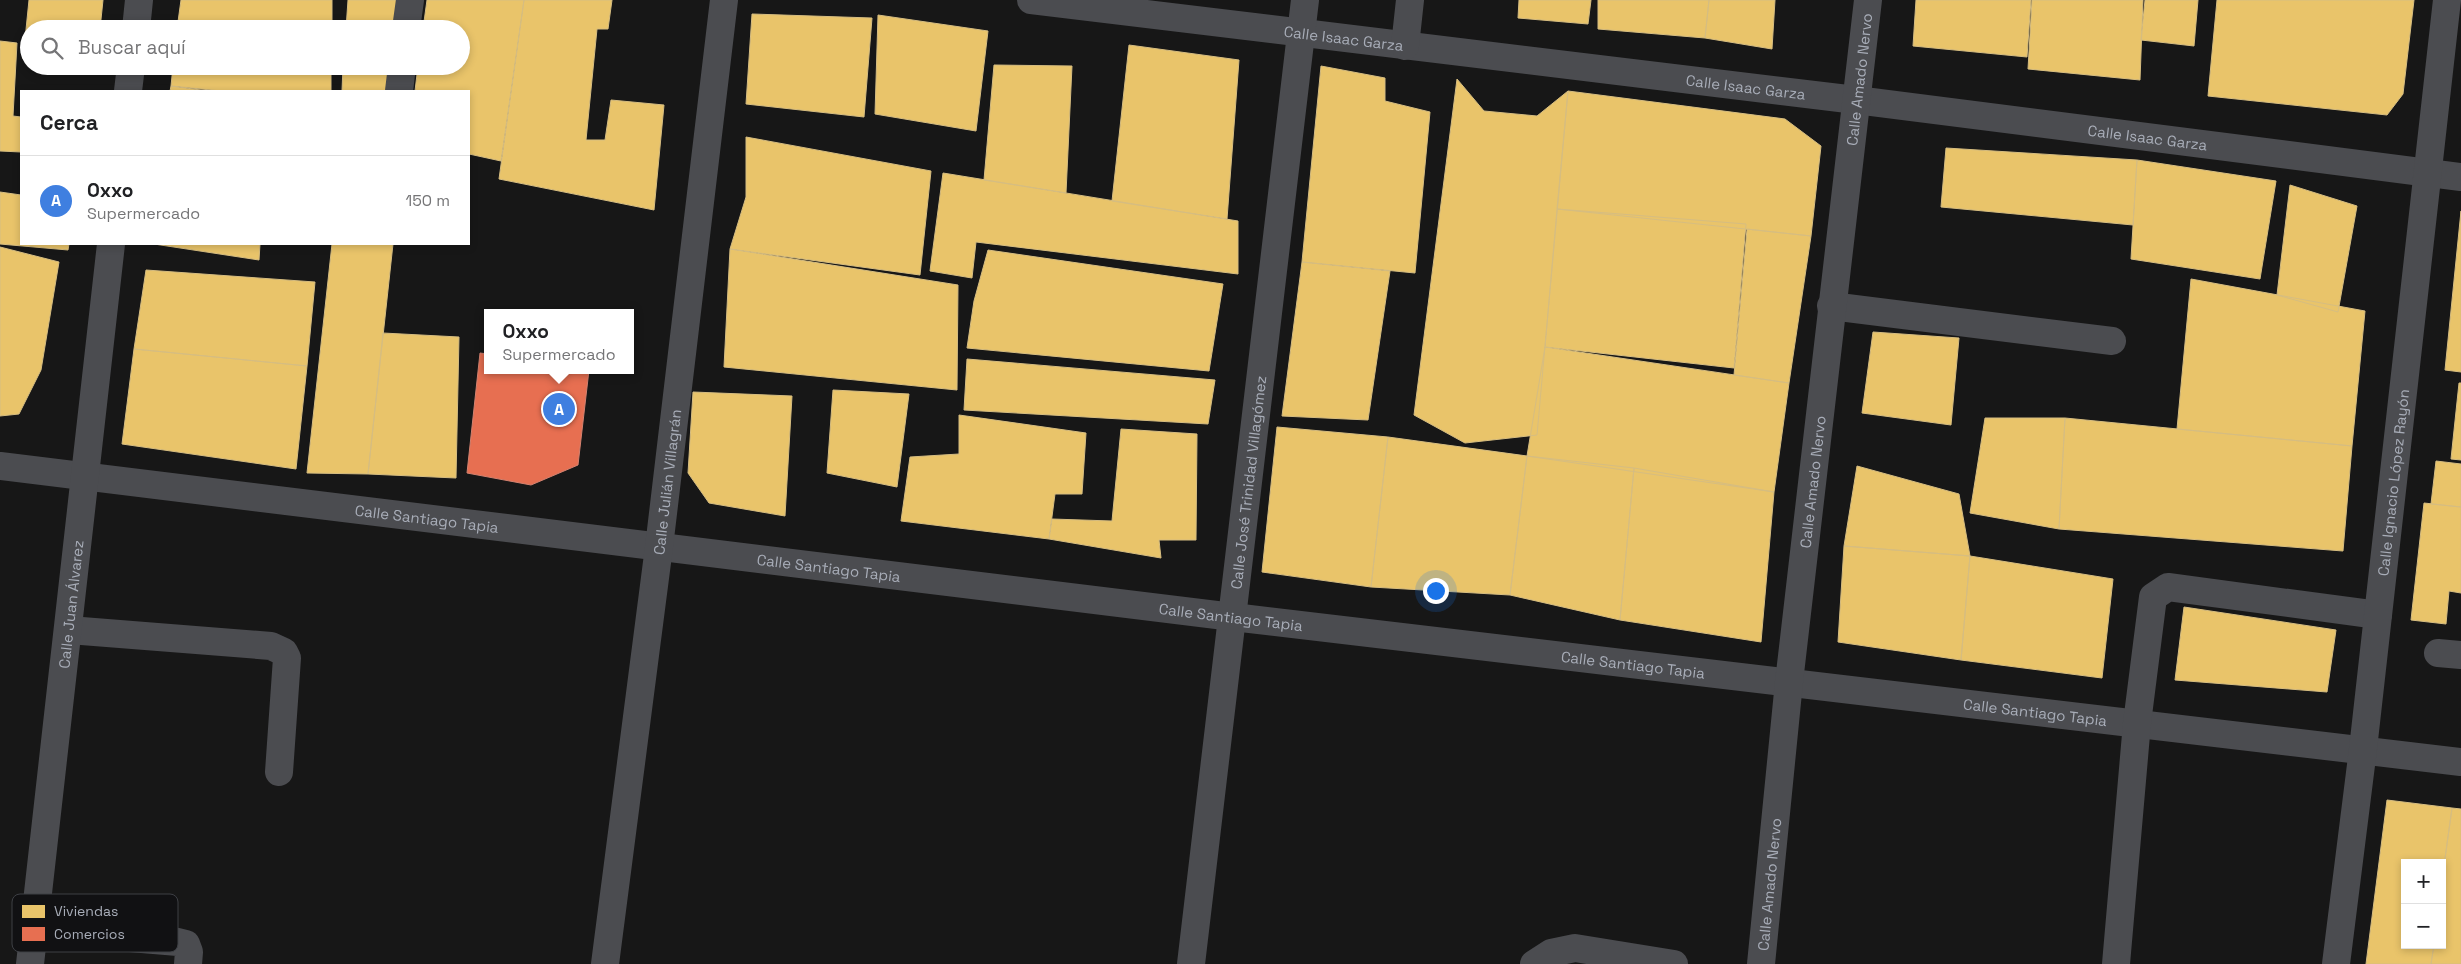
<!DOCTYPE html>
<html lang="es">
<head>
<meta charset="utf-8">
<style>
  body { margin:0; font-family:"Space Grotesk",sans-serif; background:#f2f2f2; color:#202124 }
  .controls { position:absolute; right:15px; bottom:15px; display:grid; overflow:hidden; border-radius:0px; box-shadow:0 2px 8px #0003 }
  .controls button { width:45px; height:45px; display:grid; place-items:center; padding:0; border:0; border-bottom:1px solid #e0e0e0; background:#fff; color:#202124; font:25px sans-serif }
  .you { position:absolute; left:1435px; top:590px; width:18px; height:18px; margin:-12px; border:4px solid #fff; border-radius:50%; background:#1a73e8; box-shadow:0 0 0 8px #1a73e833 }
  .badge { display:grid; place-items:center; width:32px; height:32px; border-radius:50%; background:#db2777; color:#fff; font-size:16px; font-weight:700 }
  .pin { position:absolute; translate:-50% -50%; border:2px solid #fff; box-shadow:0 1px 5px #0006 }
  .popup { position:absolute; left:484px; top:309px; width:150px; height:65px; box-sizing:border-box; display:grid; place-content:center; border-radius:0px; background:#fff; filter:drop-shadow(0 1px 4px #0005); font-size:16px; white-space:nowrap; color:#757577 }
  .popup b { font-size:19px; color:#202124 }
  .popup::after { content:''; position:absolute; left:50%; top:100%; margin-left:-10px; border:10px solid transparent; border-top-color:#fff }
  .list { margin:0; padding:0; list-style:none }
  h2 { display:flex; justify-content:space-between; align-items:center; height:65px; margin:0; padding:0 20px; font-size:21px }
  h2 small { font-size:16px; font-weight:400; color:#757577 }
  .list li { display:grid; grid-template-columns:32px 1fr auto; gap:15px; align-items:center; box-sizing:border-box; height:90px; padding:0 20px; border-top:1px solid #e0e0e0 }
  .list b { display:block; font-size:19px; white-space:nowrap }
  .list p { margin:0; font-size:16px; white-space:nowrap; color:#757577 }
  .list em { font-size:16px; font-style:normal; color:#757577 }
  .icon { flex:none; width:28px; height:28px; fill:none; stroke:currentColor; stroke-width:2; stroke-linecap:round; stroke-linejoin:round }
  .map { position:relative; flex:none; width:2461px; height:964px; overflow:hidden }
  .search { position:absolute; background:#fff; box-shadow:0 2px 8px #0003; left:20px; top:20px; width:450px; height:55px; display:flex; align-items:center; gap:12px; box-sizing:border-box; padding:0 18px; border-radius:28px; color:#757577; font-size:19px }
  .panel { position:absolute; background:#fff; box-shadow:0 2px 8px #0003; left:20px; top:90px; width:450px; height:155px; border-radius:0px }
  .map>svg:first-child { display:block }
</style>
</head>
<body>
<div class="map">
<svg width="2461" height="964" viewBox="0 0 2461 964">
  <rect width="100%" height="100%" fill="#171717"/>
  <path fill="#e9c46a" stroke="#d6bd81" d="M29,0H103L100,29H29V59H23Z
    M181,0H332V29H177Z
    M348,0H397L394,29H346Z
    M427,0H524L501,161L469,154V91H415L418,66H461V29H423Z
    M524,0H612L608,29H597L586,140H605L611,100L664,105L654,210L499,179Z
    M1519,0H1591L1588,24L1518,18Z
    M1598,0H1709L1705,38L1598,29Z
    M1709,0H1775L1772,49L1705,38Z
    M1916,0H2031L2027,57L1913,46Z
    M2032,0H2143L2140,80L2028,69Z
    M2145,0H2198L2194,46L2141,40Z
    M2217,0H2414L2403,94L2387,115L2208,96Z
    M752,14L872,18L864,117L746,104Z
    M878,15L988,31L976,131L875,114Z
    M0,41L17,43L13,116L21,117V152L0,151Z
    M1129,45L1239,60L1227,219L1112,201Z
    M994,65L1072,66L1066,193L984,180Z
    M173,66H331V91H221L171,86Z
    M343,66H391L389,91H342Z
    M1321,66L1385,78V101L1430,112L1415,273L1302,262Z
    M1457,79L1484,111L1537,116L1568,91L1537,435L1465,443L1414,415Z
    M171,86L208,91H170Z
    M1568,91L1785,119L1821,146L1811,236L1557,209Z
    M746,137L931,171L920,275L730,249L746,197Z
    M1946,148L2137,160L2133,225L1941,207Z
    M2137,160L2276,181L2260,279L2131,259Z
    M943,173L1238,221V274L976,242L972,278L930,271Z
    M2290,185L2357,206L2338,312L2277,295Z
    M0,192L21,195V244H69L68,250L0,244Z
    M1557,209L1746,224L1734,368L1545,347Z
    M2461,211V372L2445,370Z
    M1747,229L1811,236L1789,383L1734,375Z
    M154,244H260L259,260Z
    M332,244H393L368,474L307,473Z
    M0,247L59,262L41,370L19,414L0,416Z
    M730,249L958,285L957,390L724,367Z
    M988,250L1223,284L1209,371L967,348L974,301Z
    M1302,262L1390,271L1368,420L1282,416Z
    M146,270L315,282L307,366L134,349Z
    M2191,279L2365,311L2352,446L2177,429Z
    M1873,332L1959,338L1951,425L1862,413Z
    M383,333L459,337L456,478L368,474Z
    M1545,347L1789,383L1774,492L1527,456Z
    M134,349L307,366L296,469L122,444Z
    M967,359L1215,380L1208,424L964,410Z
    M2459,383H2461V460L2451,459Z
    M833,390L909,394L897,487L827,473Z
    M693,392L792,396L785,516L709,503L688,473Z
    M959,415L1086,433L1082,494H1055L1049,539L901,521L910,457L959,454Z
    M1985,418H2065L2059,529L1970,513Z
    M2065,418L2352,446L2343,551L2059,529Z
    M1277,427L1388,437L1371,587L1262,572Z
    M1121,429L1197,434L1196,540H1159L1161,558L1049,539L1052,519L1112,521Z
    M1388,437L1527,456L1510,595L1371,587Z
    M1527,456L1634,468L1620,620L1510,595Z
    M2436,461L2461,464V507L2431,504Z
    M1857,466L1959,494L1970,556L1844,546Z
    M1634,468L1774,492L1761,642L1620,620Z
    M2424,503L2461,507V593L2449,591L2446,624L2411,620Z
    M1844,546L1970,556L1961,660L1838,642Z
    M1970,556L2113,579L2102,678L1961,660Z
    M2184,607L2336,630L2327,692L2175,680Z
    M2387,800L2452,808L2442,880V863H2405V945H2434L2431,964H2366Z
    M2452,808L2461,809V964H2431L2434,945H2442V880Z"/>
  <path fill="#e76f51" stroke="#d48270" d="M480,353L488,354V370H589L578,465L531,485L467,473Z"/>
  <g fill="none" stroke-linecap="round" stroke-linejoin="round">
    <g stroke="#4b4c50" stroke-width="28">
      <path id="s1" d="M1031,0L1856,100L2461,177"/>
      <path d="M136,29L139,0"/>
      <path d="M406,29L410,0"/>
      <path d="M1405,46L1410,0"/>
      <path d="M128,91L131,66"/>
      <path d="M399,91L402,66"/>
      <path d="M1831,306L2112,341"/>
      <path id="s2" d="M0,466L1233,617L2461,762"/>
      <path d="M69,630L271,646L284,652L287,658L279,772"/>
      <path d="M2438,653L2461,655"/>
      <path d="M34,930L178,942L186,944L189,952L188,964"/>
      <path id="s3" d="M30,964L111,244"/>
      <path id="s4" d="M605,964L659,547L724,0"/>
      <path id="s5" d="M1191,964L1305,0"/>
      <path d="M1534,964L1551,953L1575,948L1674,964"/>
      <path id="s6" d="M1761,964L1789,682L1868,0"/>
      <path d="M2116,964L2137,723L2153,597L2168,587L2378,615"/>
      <path id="s7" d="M2336,964L2363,749L2447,0"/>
    </g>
  </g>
  <g text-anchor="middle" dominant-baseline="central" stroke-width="5" stroke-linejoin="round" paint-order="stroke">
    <g font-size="15" fill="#a8adb8" stroke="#111113">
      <text stroke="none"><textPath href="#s1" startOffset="315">Calle Isaac Garza</textPath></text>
      <text stroke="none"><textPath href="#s6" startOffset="890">Calle Amado Nervo</textPath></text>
      <text stroke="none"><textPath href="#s1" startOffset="720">Calle Isaac Garza</textPath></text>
      <text stroke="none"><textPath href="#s1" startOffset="1125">Calle Isaac Garza</textPath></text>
      <text stroke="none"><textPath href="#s4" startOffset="486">Calle Julián Villagrán</textPath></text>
      <text stroke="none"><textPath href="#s5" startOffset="485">Calle José Trinidad Villagómez</textPath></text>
      <text stroke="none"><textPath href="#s6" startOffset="485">Calle Amado Nervo</textPath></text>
      <text stroke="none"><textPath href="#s7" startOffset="485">Calle Ignacio López Rayón</textPath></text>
      <text stroke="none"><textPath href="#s2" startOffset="430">Calle Santiago Tapia</textPath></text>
      <text stroke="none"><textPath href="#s2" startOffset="835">Calle Santiago Tapia</textPath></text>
      <text stroke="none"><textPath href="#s3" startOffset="362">Calle Juan Álvarez</textPath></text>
      <text stroke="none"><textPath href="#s2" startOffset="1240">Calle Santiago Tapia</textPath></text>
      <text stroke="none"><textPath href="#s2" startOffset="1645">Calle Santiago Tapia</textPath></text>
      <text stroke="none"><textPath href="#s2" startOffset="2050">Calle Santiago Tapia</textPath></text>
      <text stroke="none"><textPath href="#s6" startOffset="80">Calle Amado Nervo</textPath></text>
    </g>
  </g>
  <rect x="12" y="894" width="166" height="58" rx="8" fill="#111113" stroke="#3e4045" stroke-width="1"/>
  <rect x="22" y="905" width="23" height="13" fill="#e9c46a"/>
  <rect x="22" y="927" width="23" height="14" fill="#e76f51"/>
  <g font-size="14" fill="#a8adb8">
    <text x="54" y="916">Viviendas</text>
    <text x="54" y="939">Comercios</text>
  </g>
</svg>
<div class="controls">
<button>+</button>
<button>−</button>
</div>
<div class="you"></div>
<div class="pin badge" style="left:559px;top:409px;background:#3f7fe0">A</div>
<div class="popup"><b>Oxxo</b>Supermercado</div>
<div class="search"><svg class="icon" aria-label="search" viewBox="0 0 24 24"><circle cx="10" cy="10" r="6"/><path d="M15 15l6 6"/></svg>Buscar aquí</div>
<section class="panel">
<h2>Cerca<small></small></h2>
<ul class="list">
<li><span class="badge" style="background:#3f7fe0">A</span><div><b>Oxxo</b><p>Supermercado</p></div><em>150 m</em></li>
</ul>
</section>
</div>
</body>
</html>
